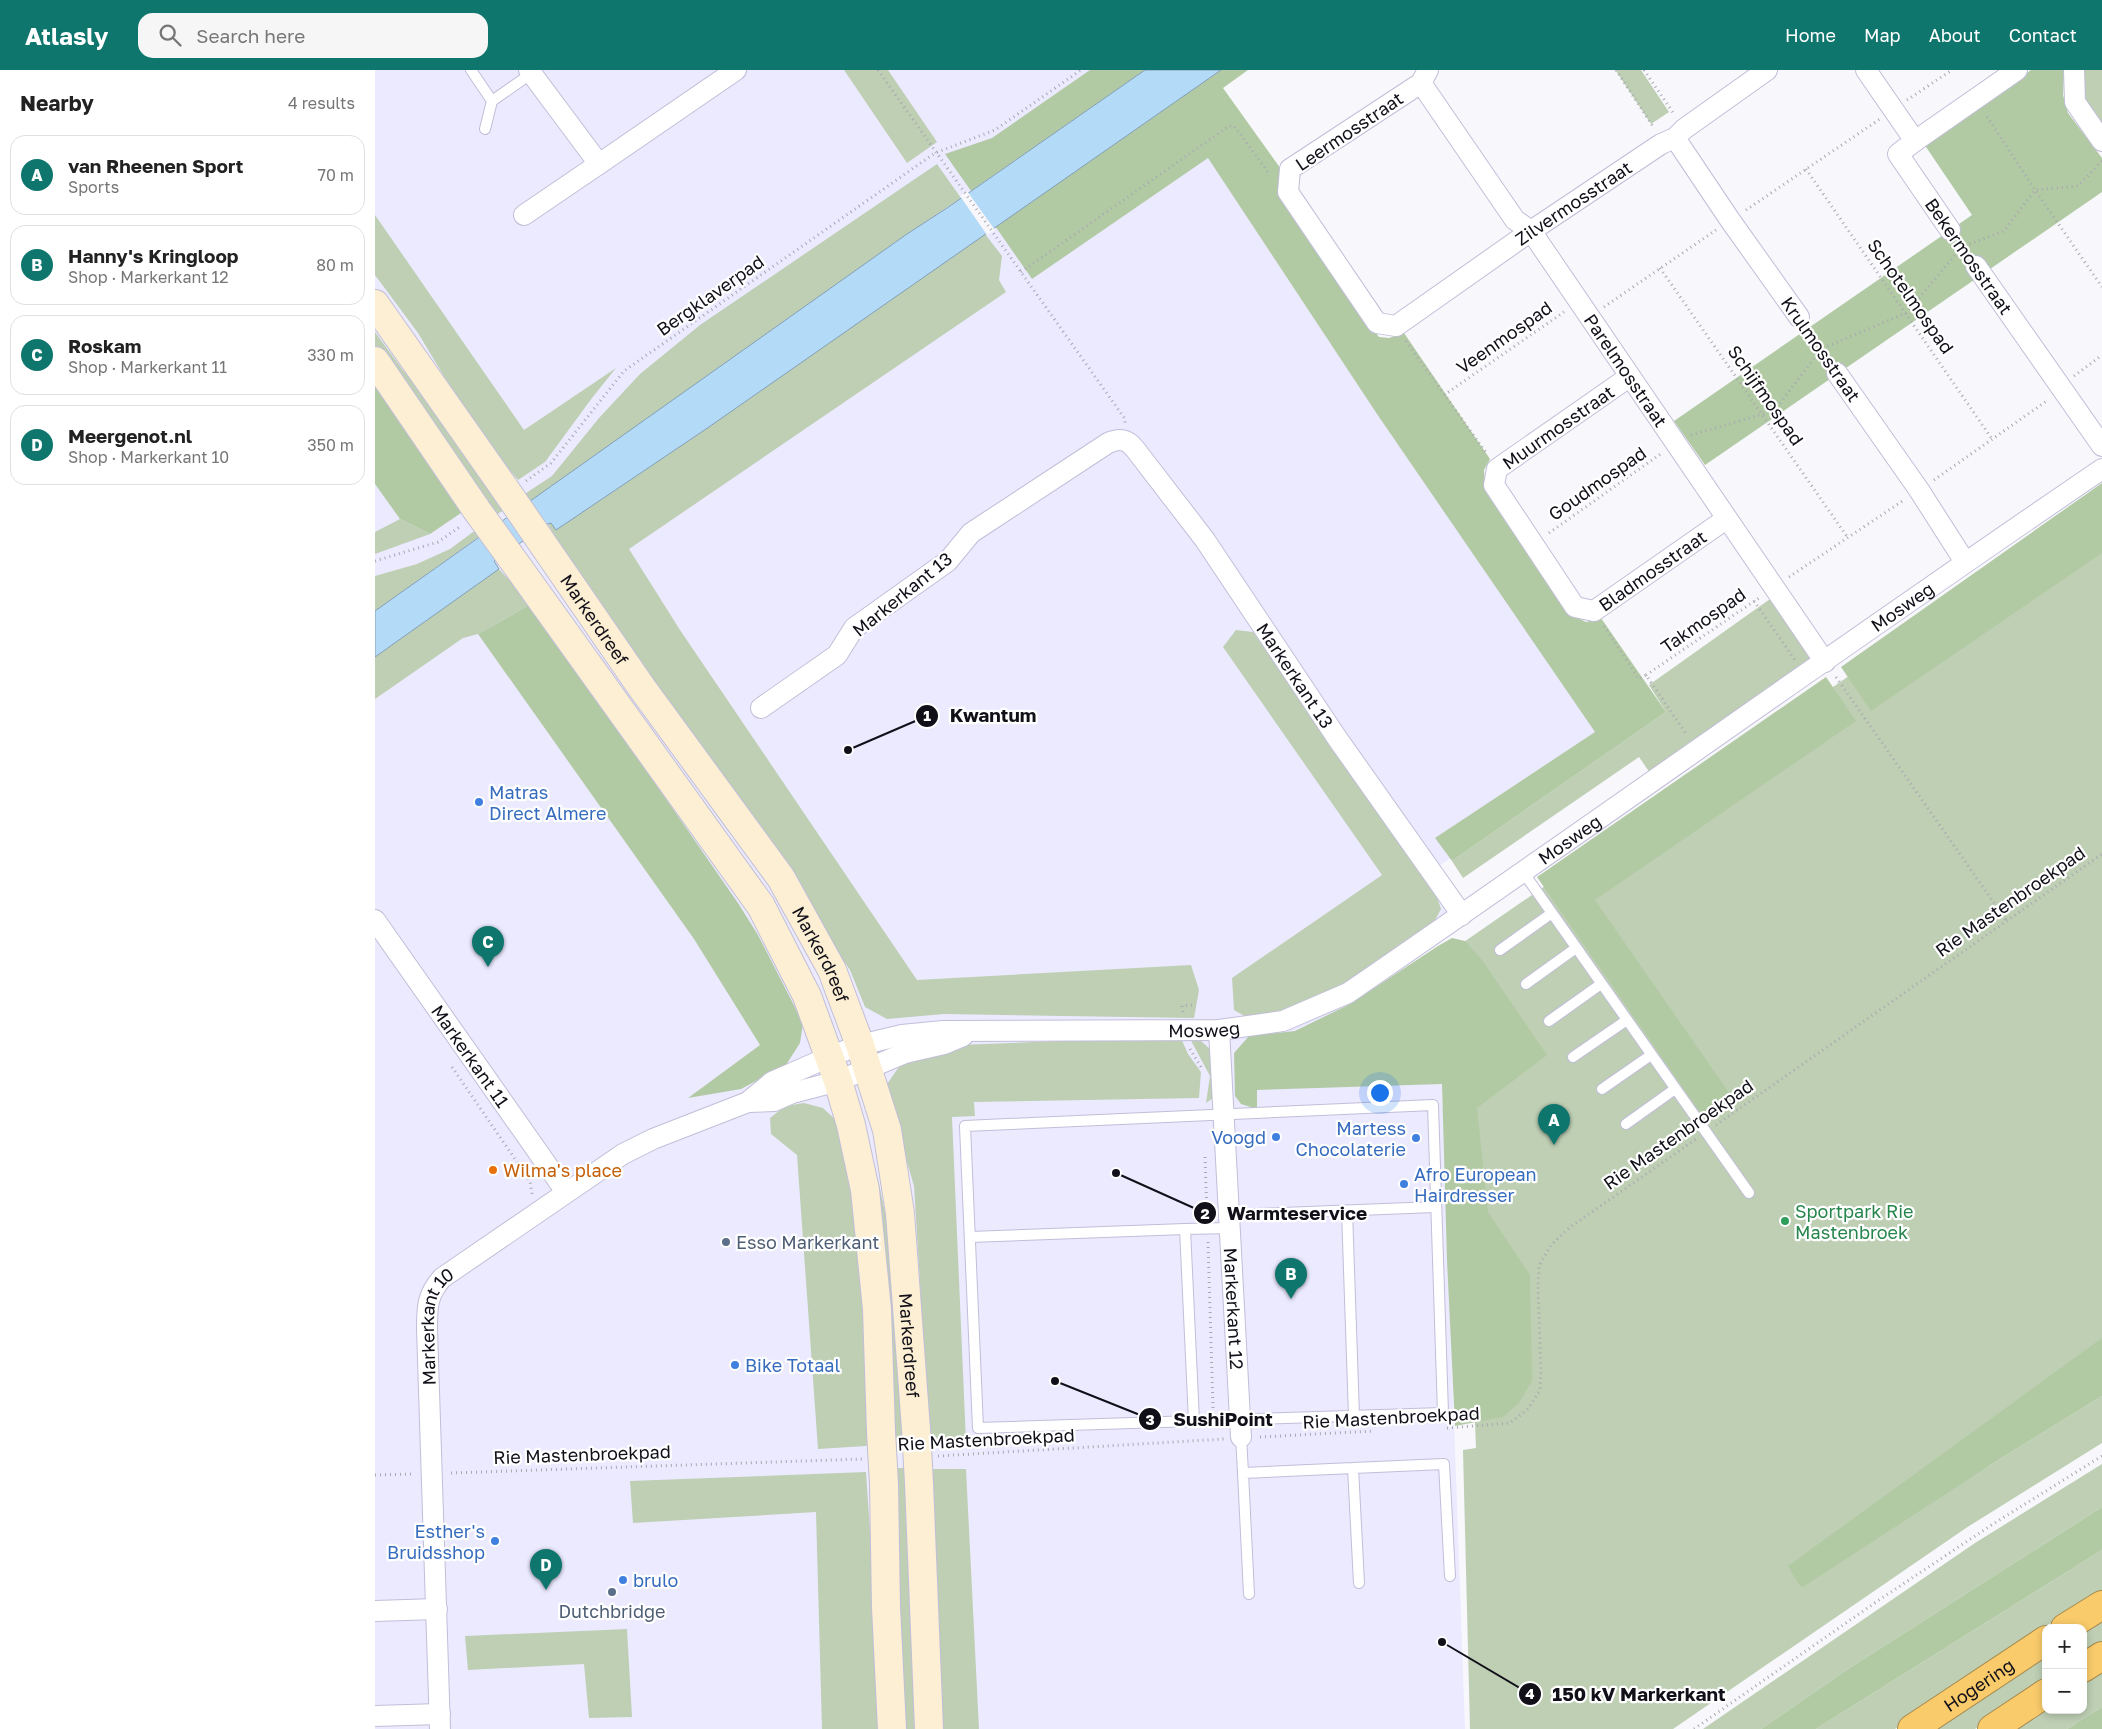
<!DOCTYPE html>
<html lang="en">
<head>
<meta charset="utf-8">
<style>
  body { margin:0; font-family:"Golos Text",sans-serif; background:#f6f6f6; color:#222 }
  .controls { position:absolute; right:15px; bottom:15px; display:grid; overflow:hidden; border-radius:10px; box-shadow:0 2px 8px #0003 }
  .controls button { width:45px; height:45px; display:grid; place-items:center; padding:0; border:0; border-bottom:1px solid #e0e0e0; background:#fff; color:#222; font:25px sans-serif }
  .you { position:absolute; left:1004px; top:1022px; width:18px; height:18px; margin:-12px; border:4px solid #fff; border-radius:50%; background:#1a73e8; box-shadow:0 0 0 8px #1a73e833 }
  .badge { display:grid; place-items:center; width:32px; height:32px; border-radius:50%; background:#0f766e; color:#fff; font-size:16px; font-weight:700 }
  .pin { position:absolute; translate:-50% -41px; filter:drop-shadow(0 1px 2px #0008) }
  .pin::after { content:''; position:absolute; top:26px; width:18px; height:15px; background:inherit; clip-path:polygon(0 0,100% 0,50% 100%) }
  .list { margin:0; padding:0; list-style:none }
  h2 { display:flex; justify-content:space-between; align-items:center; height:65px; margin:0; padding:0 20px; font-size:21px }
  h2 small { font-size:16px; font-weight:400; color:#767676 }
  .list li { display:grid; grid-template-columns:32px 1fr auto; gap:15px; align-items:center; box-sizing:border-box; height:80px; margin:0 10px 10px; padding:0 10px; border:1px solid #e0e0e0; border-radius:15px }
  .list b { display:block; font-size:19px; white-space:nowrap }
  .list p { margin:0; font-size:16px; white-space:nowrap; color:#767676 }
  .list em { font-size:16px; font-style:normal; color:#767676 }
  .icon { flex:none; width:28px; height:28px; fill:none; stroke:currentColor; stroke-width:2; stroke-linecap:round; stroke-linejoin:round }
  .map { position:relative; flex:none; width:1727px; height:1659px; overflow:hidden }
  header { display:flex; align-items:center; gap:30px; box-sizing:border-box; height:70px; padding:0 25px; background:#0f766e; color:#fff }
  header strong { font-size:24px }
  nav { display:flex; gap:28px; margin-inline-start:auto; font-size:18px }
  .search { width:350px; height:45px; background:#f6f6f6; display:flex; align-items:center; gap:12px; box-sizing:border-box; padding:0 18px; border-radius:15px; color:#767676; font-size:19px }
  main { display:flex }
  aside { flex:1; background:#fff }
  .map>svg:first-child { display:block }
</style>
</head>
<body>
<header>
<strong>Atlasly</strong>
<div class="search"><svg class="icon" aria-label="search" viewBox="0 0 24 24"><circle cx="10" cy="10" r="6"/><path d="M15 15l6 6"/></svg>Search here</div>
<nav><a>Home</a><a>Map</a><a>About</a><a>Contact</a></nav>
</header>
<main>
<aside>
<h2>Nearby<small>4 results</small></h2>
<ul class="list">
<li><span class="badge">A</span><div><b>van Rheenen Sport</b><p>Sports</p></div><em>70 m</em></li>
<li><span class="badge">B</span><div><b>Hanny's Kringloop</b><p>Shop · Markerkant 12</p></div><em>80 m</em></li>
<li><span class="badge">C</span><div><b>Roskam</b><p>Shop · Markerkant 11</p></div><em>330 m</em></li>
<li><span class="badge">D</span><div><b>Meergenot.nl</b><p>Shop · Markerkant 10</p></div><em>350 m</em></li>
</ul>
</aside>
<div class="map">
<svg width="1727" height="1659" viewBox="0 0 1727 1659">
  <rect width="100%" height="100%" fill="#f7f7fc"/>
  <path fill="#eceaff" d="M0,0H806L1234,681L1054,803L1087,845L987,896L1067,1014L1090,1659H0Z"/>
  <path fill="#becfb4" d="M469,0H513L562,72L532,93Z
    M1243,0H1266L1294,42L1276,54L1241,1Z
    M1703,0H1727V60L1703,24Z
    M562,94L586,128L532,164L154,432L145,427L177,406L224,348L265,304L325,255Z
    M0,145L149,360L241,298L217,328L170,392L143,410L100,358L43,263L0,205Z
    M610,164L627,186L624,210L631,222L254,479L305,560L542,910L816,895L824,920L819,948L569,944L512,949L490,937L475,900L196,495L173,454L176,453L181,460L331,359Z
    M0,262L27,299L62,339L129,440L121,445L126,451L0,541V506L42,494L75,479L121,445L0,276Z
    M1727,431V1288L1609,1399L1727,1326V1373L1591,1458L1298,1659H1095L1088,1380L1101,1378L1087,1014L1018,921Z
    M25,449L55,464L0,484V462Z
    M124,499L156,534L103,564L88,568L0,629V587Z
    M1395,529L1438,591L1275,703L1264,687L1088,808L1077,791L1291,642L1274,615Z
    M861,560L878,562L1060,821L1066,839L1059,852L965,918L911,943L873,948L859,940L857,908L1007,805L848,577Z
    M805,966L813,984L826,1002L824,1028L599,1032L600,1046L577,1047L591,1372L555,1374L539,1116L510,1017L528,991L585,975Z
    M814,967L824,969L838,982L841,1026L831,1033L835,1006Z
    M429,1033L448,1038L466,1055L484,1118L496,1372L491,1376L443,1379L422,1085L396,1064L395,1048L410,1036Z
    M503,1109L514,1162L534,1381L521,1382L511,1188Z
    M1727,1394V1437L1473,1599L1386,1659H1328L1600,1473Z
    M521,1398H534L543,1659H527Z
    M554,1399H591L604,1659H562Z
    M491,1402L502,1564L505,1659H447L441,1442L258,1453L255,1411Z
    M1727,1480V1522L1666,1559L1520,1659H1441Z
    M1727,1548V1575L1708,1587V1561Z
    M252,1559L257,1647L214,1648L209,1594L93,1600L90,1566Z
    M1671,1585V1611L1600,1659H1561Z
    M1727,1601V1637L1692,1659H1638L1671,1638V1640H1708V1613Z"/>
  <path fill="#b2caa4" d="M715,0H770L596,121L570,84L617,68Z
    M846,0H873L848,18L906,99L989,246L1004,267L1014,268L1029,263L1115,389L1109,400L1110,413L1201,547L1211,552L1226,548L1291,642L1077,791L1060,768L1220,662L1002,344L833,88L657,209L620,156Z
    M1656,0H1689L1688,25L1693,43L1727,88V122L1330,395L1299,351L1597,145L1549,74Z
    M0,309L86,443L55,464L25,449L0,414Z
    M1727,413V483L1496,641L1466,597Z
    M156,534L363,833L383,865L428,953L425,973L411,995L366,1019L313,1028L385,975L319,869L103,564Z
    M1451,607L1481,651L1220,830L1357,1027L1328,1047L1162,807Z
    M1077,868L1090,871L1107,890L1172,985L1102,1038L1113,1142L1155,1205L1157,1311L1144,1333L1128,1347L1080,1356L1072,1191L1067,1014L882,1020V1039L866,1034L860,1026L859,983L874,966L920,961L975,934L1063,876Z
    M1727,1268V1326L1609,1399L1428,1517L1425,1516L1413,1496Z
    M1727,1437V1480L1441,1659H1386L1473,1599Z
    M1727,1637V1659H1692Z"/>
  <path fill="#b3dbf8" stroke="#829eb5" d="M770,0H846L331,359L181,460L176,453L173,454L119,491L124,499L0,587V541L532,164L572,138Z"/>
  <path fill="#f7f7fc" d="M592,121L620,160L612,165L585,126Z"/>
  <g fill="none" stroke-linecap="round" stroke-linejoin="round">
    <defs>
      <path id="lane" d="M96,0L117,31L157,3
        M110,59L117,31
        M1148,802L1374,1123
        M1125,880L1177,843
        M1151,914L1201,878
        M1174,951L1226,914
        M1198,987L1252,950
        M1227,1019L1276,985
        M1058,1035L1068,1343L603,1358L590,1056Z
        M1251,1054L1300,1019
        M972,1141L979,1346
        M855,1145L1060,1137
        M810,1159L855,1158
        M595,1167L810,1159L819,1351
        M866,1367L868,1403L978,1398
        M868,1403L874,1524
        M984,1513L978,1398L1069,1394L1075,1506"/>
      <g id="street">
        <path id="s1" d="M1053,0L1046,13L915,99L913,122L1002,253L1021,256L1156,161L1286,74L1300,68L1309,59L1392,0"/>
        <path d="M1491,0L1540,71L1523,84L1575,160"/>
        <path d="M1699,0L1700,32L1727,71"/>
        <path id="s2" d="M1046,13L1140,150L1156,161L1450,592"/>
        <path d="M1300,68L1355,150L1424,247"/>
        <path d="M1540,71L1642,0"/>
        <path d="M224,94L361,0"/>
        <path d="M149,145L224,94L154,0"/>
        <path d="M1601,196L1727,376"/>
        <path d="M1462,303L1544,420L1590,492"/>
        <path id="s3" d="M1254,307L1122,399L1119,415L1200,537L1219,541L1351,449"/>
        <path id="s4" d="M386,638L462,585L479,558L573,491L596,463L733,373C745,368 752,369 760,379L830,470L962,668L1087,845"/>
        <path id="s5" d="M0,850L191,1122"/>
        <path id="s6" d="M844,960L866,1367"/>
        <path d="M373,1032L399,1031L417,1023L463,1011L530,983L569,974L588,966"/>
        <path d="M0,1541L62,1539"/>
        <path d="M0,1646L65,1644"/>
        <path id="s7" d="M65,1659L52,1259C52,1237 52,1225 67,1208L248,1084L278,1069L373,1032L397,1012L456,986L485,975L527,965L568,961L844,960L908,951L973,923C1225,750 1474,571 1727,399"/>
      </g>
      <g id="secondary">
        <path d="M0,234L130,419"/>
        <path d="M0,291L101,439"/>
        <path id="s8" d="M163,467L267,618L406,808L457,900L485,975L512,1060L525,1143L541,1359"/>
        <path d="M135,486L386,836L432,926L463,1011L476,1055L490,1120L502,1239L506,1362"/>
        <path d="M544,1413L554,1659"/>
        <path d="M509,1414L511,1537L517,1659"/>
      </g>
      <g id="highway">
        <path d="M1690,1558L1727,1535"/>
        <path d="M1708,1598L1727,1586"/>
        <path id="s9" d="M1537,1659L1671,1570"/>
        <path d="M1617,1659L1671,1623"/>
      </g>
    </defs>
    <use href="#lane" stroke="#c1bed8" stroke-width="12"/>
    <use href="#street" stroke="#c1bed8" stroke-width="22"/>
    <use href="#secondary" stroke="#c1bed8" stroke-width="30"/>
    <use href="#highway" stroke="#a88a4e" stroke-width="30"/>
    <path stroke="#a8a8ae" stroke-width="3" stroke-dasharray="1 4" stroke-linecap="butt" d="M503,0L750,349V353
      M1241,0L1279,58
      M1269,0L1299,44
      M1532,30L1577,0
      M1727,91L1703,116L1660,120L1727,217
      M1431,99L1617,369
      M1371,140L1505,49
      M1285,198L1473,468
      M646,202L854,56H859L863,61L895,105
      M1229,237L1341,160
      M1434,262L1452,288
      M1031,271L1112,384
      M1699,306L1727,285
      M1069,325L1189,242
      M1316,365L1388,344L1405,333L1446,279L1531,243L1587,177L1629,161L1660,120L1611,45
      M1559,410L1673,330
      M151,411L176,393L249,301L560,83L620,60L706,0
      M1174,463L1287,383
      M0,491L63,472L86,456
      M1414,507L1529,430
      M1379,531L1420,590
      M1229,556L1264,609L1271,605L1312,665
      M1271,605L1384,528
      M1461,607L1631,850
      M808,942L807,936L817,935
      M815,979L826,997
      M77,997L155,1111L157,1124
      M1341,1055L1727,784
      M830,1087L832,1146
      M833,1172L838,1338
      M1072,1358L1135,1353L1153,1339L1165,1320L1166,1301L1163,1217L1164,1196L1176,1175L1194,1158L1321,1069
      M885,1367L999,1361
      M563,1386L849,1369
      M76,1403L487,1389
      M0,1405L40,1404
      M1319,1659L1504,1530L1618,1454L1727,1386"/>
    <use href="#lane" stroke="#fff" stroke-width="10"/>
    <use href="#street" stroke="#fff" stroke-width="20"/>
    <use href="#secondary" stroke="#fdefd3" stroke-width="28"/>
    <use href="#highway" stroke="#f9cb6b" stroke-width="28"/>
    <defs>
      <path id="secondary-bridge" d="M130,419L163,467
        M101,439L135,486
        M541,1359L544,1413
        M506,1362L509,1414"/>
    </defs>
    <use href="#secondary-bridge" stroke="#c1bed8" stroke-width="30" stroke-linecap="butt"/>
    <use href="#secondary-bridge" stroke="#fdefd3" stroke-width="28"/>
  </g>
  <g fill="#3f7fe0" stroke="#fff" stroke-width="2">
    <circle cx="104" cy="732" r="5"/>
    <circle cx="901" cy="1067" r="5"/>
    <circle cx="1041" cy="1068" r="5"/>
    <circle cx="1029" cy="1114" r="5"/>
    <circle cx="360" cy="1295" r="5"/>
    <circle cx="120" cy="1471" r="5"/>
    <circle cx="248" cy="1510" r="5"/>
  </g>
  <circle fill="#e8710a" stroke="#fff" stroke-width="2" cx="118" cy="1100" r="5"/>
  <circle fill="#2e9e5b" stroke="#fff" stroke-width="2" cx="1410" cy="1151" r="5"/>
  <g fill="#5c6f8a" stroke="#fff" stroke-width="2">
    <circle cx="351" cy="1172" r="5"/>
    <circle cx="237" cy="1522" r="5"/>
  </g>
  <g text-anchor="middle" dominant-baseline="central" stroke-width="4.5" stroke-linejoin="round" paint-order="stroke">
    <g font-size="18" fill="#111019" stroke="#fff">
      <text transform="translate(974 61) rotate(-34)">Leermosstraat</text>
      <text stroke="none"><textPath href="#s1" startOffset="588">Zilvermosstraat</textPath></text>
      <text transform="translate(1594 186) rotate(55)">Bekermosstraat</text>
      <text transform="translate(335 225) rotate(-35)">Bergklaverpad</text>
      <text transform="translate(1536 226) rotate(55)">Schotelmospad</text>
      <text transform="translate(1129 267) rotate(-35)">Veenmospad</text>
      <text transform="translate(1446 279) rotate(55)">Krulmosstraat</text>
      <text stroke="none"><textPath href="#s2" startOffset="354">Parelmosstraat</textPath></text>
      <text transform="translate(1391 325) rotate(55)">Schijfmospad</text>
      <text transform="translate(1183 357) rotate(-35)">Muurmosstraat</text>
      <text transform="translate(1222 413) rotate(-35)">Goudmospad</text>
      <text stroke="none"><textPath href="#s3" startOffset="414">Bladmosstraat</textPath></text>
      <text transform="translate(527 524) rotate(-39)">Markerkant 13</text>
      <text stroke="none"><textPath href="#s7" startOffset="2108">Mosweg</textPath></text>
      <text stroke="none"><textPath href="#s8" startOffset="100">Markerdreef</textPath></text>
      <text transform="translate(1328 550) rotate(-35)">Takmospad</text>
      <text stroke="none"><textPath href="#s4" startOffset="748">Markerkant 13</textPath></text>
      <text stroke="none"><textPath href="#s7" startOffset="1702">Mosweg</textPath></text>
      <text transform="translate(1635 831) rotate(-35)">Rie Mastenbroekpad</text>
      <text stroke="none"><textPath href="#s8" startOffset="505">Markerdreef</textPath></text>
      <text stroke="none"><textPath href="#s7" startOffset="1282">Mosweg</textPath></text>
      <text stroke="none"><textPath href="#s5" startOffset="166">Markerkant 11</textPath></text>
      <text transform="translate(1303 1064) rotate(-35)">Rie Mastenbroekpad</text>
      <text stroke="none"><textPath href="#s6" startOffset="279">Markerkant 12</textPath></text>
      <text stroke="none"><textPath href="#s7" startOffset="405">Markerkant 10</textPath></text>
      <text stroke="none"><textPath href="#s8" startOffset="910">Markerdreef</textPath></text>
      <text transform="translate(1016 1347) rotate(-3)">Rie Mastenbroekpad</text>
      <text transform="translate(611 1369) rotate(-3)">Rie Mastenbroekpad</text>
      <text transform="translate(207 1384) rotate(-2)">Rie Mastenbroekpad</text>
      <text stroke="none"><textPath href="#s9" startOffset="80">Hogering</textPath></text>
    </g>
    <g font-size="18" fill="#366cbe" stroke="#fff" text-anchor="start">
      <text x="114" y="722">Matras<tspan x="114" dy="21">Direct Almere</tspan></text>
      <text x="1031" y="1058" text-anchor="end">Martess<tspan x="1031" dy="21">Chocolaterie</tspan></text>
      <text x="891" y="1067" text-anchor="end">Voogd</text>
      <text x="1039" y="1104">Afro European<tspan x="1039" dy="21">Hairdresser</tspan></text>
      <text x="370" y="1295">Bike Totaal</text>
      <text x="110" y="1461" text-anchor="end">Esther's<tspan x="110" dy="21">Bruidsshop</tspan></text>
      <text x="258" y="1510">brulo</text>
    </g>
    <g font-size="18" fill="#c56008" stroke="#fff" text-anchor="start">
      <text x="128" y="1100">Wilma's place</text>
    </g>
    <g font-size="18" fill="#27864d" stroke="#fff" text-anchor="start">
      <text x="1420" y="1141">Sportpark Rie<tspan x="1420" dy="21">Mastenbroek</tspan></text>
    </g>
    <g font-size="18" fill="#4e5e75" stroke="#fff" text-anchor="start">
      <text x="361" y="1172">Esso Markerkant</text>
      <text x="237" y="1541" text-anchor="middle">Dutchbridge</text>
    </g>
  </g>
  <path fill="none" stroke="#111019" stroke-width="2" d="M473 680L552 646M741 1103L830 1143M680 1311L775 1349M1067 1572L1155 1624"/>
  <g fill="#111019" stroke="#fff" stroke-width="2">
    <circle cx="473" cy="680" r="5"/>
    <circle cx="741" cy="1103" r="5"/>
    <circle cx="680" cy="1311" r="5"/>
    <circle cx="1067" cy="1572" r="5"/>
    <circle cx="552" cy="646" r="12"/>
    <circle cx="830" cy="1143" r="12"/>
    <circle cx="775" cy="1349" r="12"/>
    <circle cx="1155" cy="1624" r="12"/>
  </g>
  <g font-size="15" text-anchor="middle" font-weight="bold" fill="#fff">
    <text x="552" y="651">1</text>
    <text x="830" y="1149">2</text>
    <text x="775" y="1355">3</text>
    <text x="1155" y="1629">4</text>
  </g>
  <g font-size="19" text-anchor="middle" font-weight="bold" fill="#111019" stroke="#fff" stroke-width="4.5" stroke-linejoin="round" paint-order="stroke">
    <text x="618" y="652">Kwantum</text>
    <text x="922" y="1150">Warmteservice</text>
    <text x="848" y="1356">SushiPoint</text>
    <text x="1264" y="1631">150 kV Markerkant</text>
  </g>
</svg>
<div class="controls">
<button>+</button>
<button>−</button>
</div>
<div class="you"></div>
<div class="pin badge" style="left:1179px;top:1075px">A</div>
<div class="pin badge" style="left:916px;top:1229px">B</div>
<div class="pin badge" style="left:113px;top:897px">C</div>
<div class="pin badge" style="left:171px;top:1520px">D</div>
</div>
</main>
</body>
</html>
